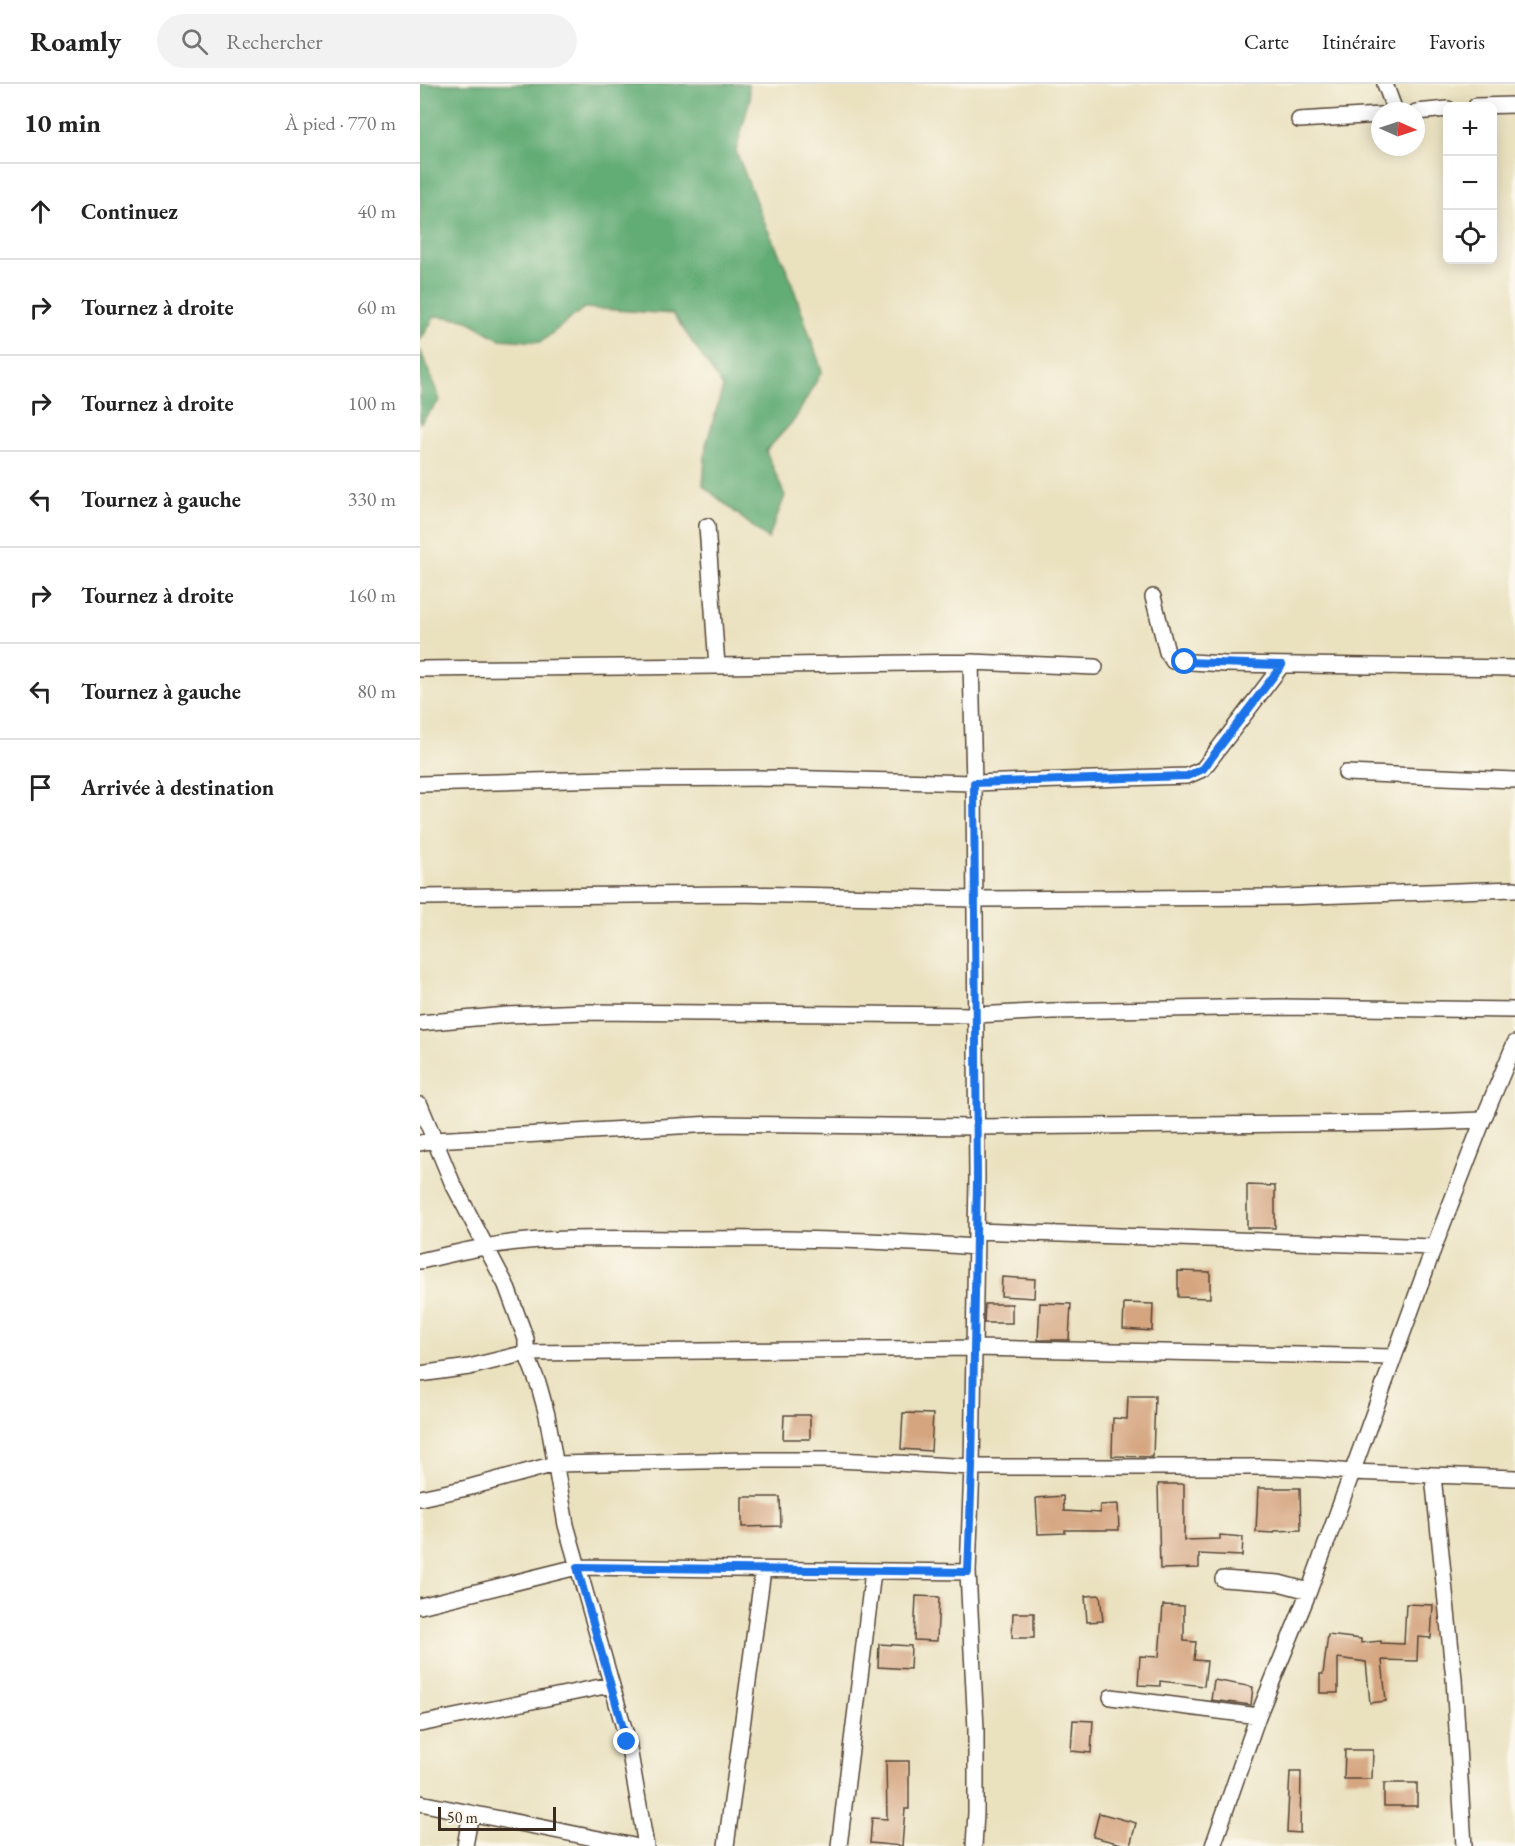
<!DOCTYPE html>
<html lang="fr">
<head>
<meta charset="utf-8">
<style>
  body { margin:0; font-family:"EB Garamond",serif; background:#f2f2f2; color:#222 }
  .controls { position:absolute; right:18px; top:18px; display:grid; overflow:hidden; border-radius:9px; box-shadow:0 3px 15px #0003 }
  .controls button { width:54px; height:54px; display:grid; place-items:center; padding:0; border:0; border-bottom:2px solid #e0e0e0; background:#fff; color:#222; font:30px sans-serif }
  .compass { position:absolute; left:951px; top:18px; width:54px; height:54px; border-radius:50%; background:#fff; box-shadow:0 3px 15px #0003; rotate:93deg }
  .scale { position:absolute; left:18px; bottom:15px; width:118px; box-sizing:border-box; padding-left:6px; border:3px solid #3b2a1e; border-top:0; font-size:16px; line-height:21px; white-space:nowrap; color:#3b2a1e; -webkit-text-stroke:4px #fbf7ec; paint-order:stroke }
  .stop { position:absolute; width:18px; height:18px; margin:-14px; border:4px solid #1a73e8; border-radius:50%; background:#fff }
  .stop.end { background:#1a73e8; border-color:#fff; box-shadow:0 2px 6px #0008 }
  .list { margin:0; padding:0; list-style:none }
  h2 { display:flex; justify-content:space-between; align-items:center; height:78px; margin:0; padding:0 24px; font-size:26px }
  h2 small { font-size:20px; font-weight:400; color:#767676 }
  .list li { display:grid; grid-template-columns:39px 1fr auto; gap:18px; align-items:center; box-sizing:border-box; height:96px; padding:0 24px; border-top:2px solid #e0e0e0 }
  .list b { display:block; font-size:22px; white-space:nowrap }
  .list em { font-size:20px; font-style:normal; color:#767676 }
  .icon { flex:none; width:33px; height:33px; fill:none; stroke:currentColor; stroke-width:2; stroke-linecap:round; stroke-linejoin:round }
  .map { position:relative; flex:none; width:1095px; height:1762px; overflow:hidden }
  header { display:flex; align-items:center; gap:36px; box-sizing:border-box; height:84px; padding:0 30px; background:#fff; border-bottom:2px solid #e0e0e0 }
  header strong { font-size:28px }
  nav { display:flex; gap:33px; margin-inline-start:auto; font-size:21px }
  .search { width:420px; height:54px; background:#f2f2f2; display:flex; align-items:center; gap:15px; box-sizing:border-box; padding:0 21px; border-radius:33px; color:#767676; font-size:22px }
  main { display:flex }
  aside { flex:1; background:#fff }
  .map>svg:first-child { display:block }
</style>
</head>
<body>
<header>
<strong>Roamly</strong>
<div class="search"><svg class="icon" aria-label="search" viewBox="0 0 24 24"><circle cx="10" cy="10" r="6"/><path d="M15 15l6 6"/></svg>Rechercher</div>
<nav><a>Carte</a><a>Itinéraire</a><a>Favoris</a></nav>
</header>
<main>
<aside>
<h2>10 min<small>À pied · 770 m</small></h2>
<ul class="list">
<li><svg class="icon" aria-label="ahead" viewBox="0 0 24 24"><path d="M12 20V5M6 11l6-6 6 6"/></svg><div><b>Continuez</b></div><em>40 m</em></li>
<li><svg class="icon" aria-label="right" viewBox="0 0 24 24"><path d="M7 20v-9h11M14 6l5 5-5 5"/></svg><div><b>Tournez à droite</b></div><em>60 m</em></li>
<li><svg class="icon" aria-label="right" viewBox="0 0 24 24"><path d="M7 20v-9h11M14 6l5 5-5 5"/></svg><div><b>Tournez à droite</b></div><em>100 m</em></li>
<li><svg class="icon" aria-label="left" viewBox="0 0 24 24"><path d="M17 20v-9H6M10 6l-5 5 5 5"/></svg><div><b>Tournez à gauche</b></div><em>330 m</em></li>
<li><svg class="icon" aria-label="right" viewBox="0 0 24 24"><path d="M7 20v-9h11M14 6l5 5-5 5"/></svg><div><b>Tournez à droite</b></div><em>160 m</em></li>
<li><svg class="icon" aria-label="left" viewBox="0 0 24 24"><path d="M17 20v-9H6M10 6l-5 5 5 5"/></svg><div><b>Tournez à gauche</b></div><em>80 m</em></li>
<li><svg class="icon" aria-label="arrive" viewBox="0 0 24 24"><path d="M6 21V4h12l-3 4 3 4H6"/></svg><div><b>Arrivée à destination</b></div></li>
</ul>
</aside>
<div class="map">
<svg width="1095" height="1762" viewBox="0 0 1095 1762">
  <rect width="100%" height="100%" fill="#fbf7ec"/>
  <filter id="ink" filterUnits="userSpaceOnUse"><feTurbulence type="fractalNoise" baseFrequency=".0167" numOctaves="2"/><feDisplacementMap in="SourceGraphic" scale="12" xChannelSelector="R" yChannelSelector="G"/><feConvolveMatrix kernelMatrix="1 2 1 2 8 2 1 2 1" color-interpolation-filters="sRGB"/></filter>
  <filter id="wash" filterUnits="userSpaceOnUse"><feTurbulence type="fractalNoise" baseFrequency=".008" numOctaves="4" result="noise"/><feDisplacementMap in="SourceGraphic" scale="24" xChannelSelector="R" yChannelSelector="G"/><feGaussianBlur stdDeviation="1.35" result="paint"/><feColorMatrix in="noise" values="0 0 0 0 0 0 0 0 0 0 0 0 0 0 0 0 0 1.4 0 .05"/><feComposite in="paint" operator="in"/></filter>
  <g filter="url(#wash)">
    <rect width="100%" height="100%" fill="#eae1bf"/>
    <path fill="#62ac74" stroke="#4e6b49" stroke-width="1.5" d="M0,0H328L330,15L316,67L344,138L368,188L402,287L375,335L346,367L365,412L348,455L283,402L286,361L303,303L253,230L164,224L121,258L79,255L45,235L15,232L0,257Z
      M0,265L20,316L0,339Z"/>
    <g id="blocks">
      <path fill="#d5a580" d="M827,1101L855,1102V1144H827Z
        M758,1187L790,1188V1214L758,1213Z
        M582,1193L615,1195L614,1214L581,1212Z
        M620,1219L651,1220L649,1256H618Z
        M704,1219L733,1220L732,1247L703,1245Z
        M565,1220H592V1239H564Z
        M708,1312H735L733,1373L692,1372L693,1334L707,1335Z
        M483,1329L513,1330L511,1367L481,1365Z
        M364,1331H390V1355H363Z
        M738,1400H764V1456L800,1455V1451L823,1453L822,1472L779,1470V1484L740,1485Z
        M838,1404H880L881,1446L854,1447V1449L836,1448Z
        M643,1412L644,1427L680,1429V1421L698,1420L699,1446H645V1449L618,1450L616,1414Z
        M322,1413H360L361,1442L322,1443Z
        M680,1511L683,1537L667,1538L665,1512Z
        M496,1512L519,1513L517,1557L494,1556Z
        M986,1520L1013,1521L1011,1554L998,1553L997,1577L962,1576L966,1617L950,1619L946,1578L918,1574V1609H900V1590H903L908,1551L941,1555V1559L961,1557V1559L984,1560Z
        M743,1521L764,1522V1557L776,1558L774,1576L787,1577L784,1602L740,1597V1602L718,1601L720,1572L739,1573Z
        M593,1529H614V1554H592Z
        M459,1560L491,1562L490,1585L458,1583Z
        M794,1596L833,1603L831,1621L791,1616Z
        M653,1636L673,1637L671,1669L651,1667Z
        M925,1666H953L952,1695H924Z
        M466,1677H489V1725H485L482,1762L450,1759L452,1734L467,1735Z
        M870,1688H881L880,1749L867,1748Z
        M964,1699H997V1722H964Z
        M679,1729L716,1739L710,1762L673,1753Z"/>
    </g>
  </g>
  <g filter="url(#ink)">
    <use href="#blocks" fill-opacity="0" stroke="#554536" stroke-width="1.5"/>
    <g fill="none" stroke-linecap="round" stroke-linejoin="round">
      <defs>
        <path id="street" d="M965,0L975,27
          M1056,22L1095,21
          M996,28L1028,25
          M879,36L960,31
          M287,442L297,582
          M733,513L747,568L753,577L806,580L1095,584
          M551,578L554,699L557,1094L552,1383L548,1488L556,1645V1729L554,1762
          M0,585L297,582L551,578L675,583
          M926,689L1095,696
          M0,700L190,695L357,694L554,699L767,692L783,685L862,581
          M0,813L318,810L554,815L865,813L1095,805
          M0,939L87,931L166,928L555,931L632,927L860,923L1095,926
          M0,1021L32,1098L86,1201L106,1255V1269L119,1302L127,1331L146,1441L208,1658L226,1762
          M0,1059L14,1056L293,1040L555,1043L978,1039L1063,1036
          M556,1147L1014,1163
          M0,1177C36,1169 71,1160 108,1157C164,1153 221,1155 277,1155C370,1154 462,1156 555,1163
          M0,1290L49,1283L106,1269L554,1264L974,1273
          M1013,1392L1034,1595L1044,1762
          M0,1414L47,1404L135,1380L329,1376H418L552,1383H844L899,1385L931,1388L1095,1394
          M803,1495L859,1499L889,1507
          M0,1522L157,1483L548,1488
          M691,1613L838,1632
          M0,1640L190,1601
          M0,1719L214,1762
          M45,1762L51,1729
          M306,1762L343,1486
          M419,1762L453,1488
          M793,1762L838,1632L889,1507L1014,1163L1063,1036L1095,959"/>
      </defs>
      <use href="#street" stroke="#554536" stroke-width="18"/>
      <use href="#street" stroke="#fff" stroke-width="15"/>
    </g>
  </g>
  <g fill="none" stroke-linecap="round" stroke-linejoin="round" filter="url(#ink)">
    <path stroke="#1a73e8" stroke-width="8" d="M207,1658L157,1483L548,1488L552,1383L557,1094L554,699L767,692L783,685L862,581L765,578"/>
  </g>
</svg>
<div class="controls">
<button>+</button>
<button>−</button>
<button><svg class="icon" aria-label="locate" viewBox="0 0 24 24"><circle cx="12" cy="12" r="6"/><path d="M12 2v4M12 18v4M2 12h4M18 12h4"/></svg></button>
</div>
<svg class="compass" viewBox="-18 -18 36 36"><path d="M0-13l5 13h-10z" fill="#e53935"/><path d="M0 13l5-13h-10z" fill="#767676"/></svg>
<div class="scale">50 m</div>
<div class="stop" style="left:765px;top:578px"></div>
<div class="stop end" style="left:207px;top:1658px"></div>
</div>
</main>
</body>
</html>
